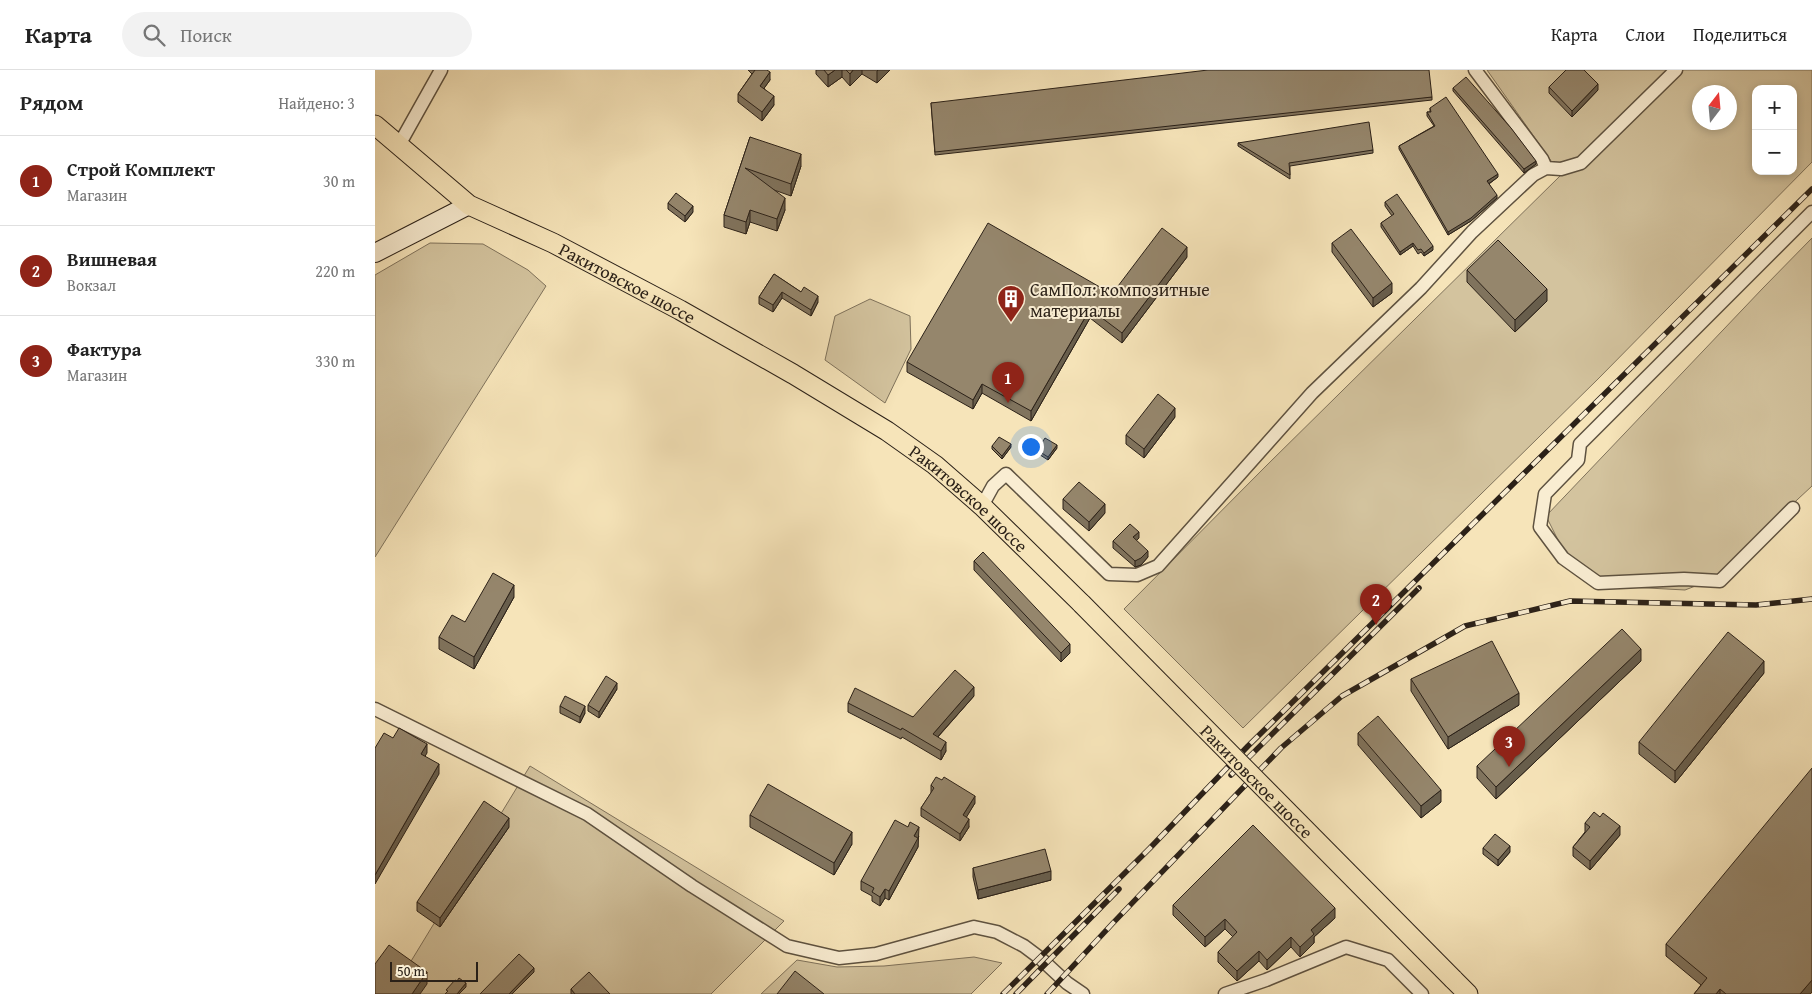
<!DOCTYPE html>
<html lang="ru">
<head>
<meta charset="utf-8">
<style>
  body { margin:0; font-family:"Gentium Book Plus",serif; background:#f2f2f2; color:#222 }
  .controls { position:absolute; right:15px; top:15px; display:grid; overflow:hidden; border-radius:10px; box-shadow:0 2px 8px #0003 }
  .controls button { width:45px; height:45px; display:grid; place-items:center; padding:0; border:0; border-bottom:1px solid #e0e0e0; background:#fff; color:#222; font:25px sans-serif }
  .compass { position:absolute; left:1317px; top:15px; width:45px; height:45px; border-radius:50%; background:#fff; box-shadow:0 2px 8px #0003; rotate:16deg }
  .scale { position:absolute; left:15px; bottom:12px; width:88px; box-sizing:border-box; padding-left:5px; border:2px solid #2b2118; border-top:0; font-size:14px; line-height:18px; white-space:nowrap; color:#2b2118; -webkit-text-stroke:4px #f9edd2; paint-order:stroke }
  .you { position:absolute; left:655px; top:376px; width:18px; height:18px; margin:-12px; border:4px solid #fff; border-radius:50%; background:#1a73e8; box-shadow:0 0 0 8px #1a73e833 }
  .badge { display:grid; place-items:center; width:32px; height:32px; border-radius:50%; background:#8f2418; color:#fff; font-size:16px; font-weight:700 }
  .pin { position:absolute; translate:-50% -41px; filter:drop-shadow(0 1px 2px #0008) }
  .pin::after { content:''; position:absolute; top:26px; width:18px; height:15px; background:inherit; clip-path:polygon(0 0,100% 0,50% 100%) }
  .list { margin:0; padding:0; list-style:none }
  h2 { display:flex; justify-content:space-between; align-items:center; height:65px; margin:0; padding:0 20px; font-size:21px }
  h2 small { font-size:16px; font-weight:400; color:#767676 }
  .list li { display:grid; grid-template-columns:32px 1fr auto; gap:15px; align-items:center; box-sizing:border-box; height:90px; padding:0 20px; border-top:1px solid #e0e0e0 }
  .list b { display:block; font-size:19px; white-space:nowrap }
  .list p { margin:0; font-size:16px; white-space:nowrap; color:#767676 }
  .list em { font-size:16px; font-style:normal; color:#767676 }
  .icon { flex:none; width:28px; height:28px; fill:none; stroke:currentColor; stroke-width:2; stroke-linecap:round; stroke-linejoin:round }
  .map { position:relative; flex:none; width:1437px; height:924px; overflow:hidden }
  header { display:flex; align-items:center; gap:30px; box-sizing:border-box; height:70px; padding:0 25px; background:#fff; border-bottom:1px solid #e0e0e0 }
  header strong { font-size:24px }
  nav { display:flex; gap:28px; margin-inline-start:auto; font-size:18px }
  .search { width:350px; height:45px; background:#f2f2f2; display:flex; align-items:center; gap:12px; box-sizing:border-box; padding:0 18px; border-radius:28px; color:#767676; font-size:19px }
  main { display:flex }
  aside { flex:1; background:#fff }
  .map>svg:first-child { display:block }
</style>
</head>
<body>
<header>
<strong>Карта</strong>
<div class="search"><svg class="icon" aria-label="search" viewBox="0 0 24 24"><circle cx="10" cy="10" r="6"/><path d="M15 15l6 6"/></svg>Поиск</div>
<nav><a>Карта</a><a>Слои</a><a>Поделиться</a></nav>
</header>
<main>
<aside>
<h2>Рядом<small>Найдено: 3</small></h2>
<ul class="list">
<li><span class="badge">1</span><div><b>Строй Комплект</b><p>Магазин</p></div><em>30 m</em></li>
<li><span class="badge">2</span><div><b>Вишневая</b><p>Вокзал</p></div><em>220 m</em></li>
<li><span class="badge">3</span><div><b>Фактура</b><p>Магазин</p></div><em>330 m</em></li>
</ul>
</aside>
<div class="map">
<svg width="1437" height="924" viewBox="0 0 1437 924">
  <rect width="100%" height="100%" fill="#f6e4b9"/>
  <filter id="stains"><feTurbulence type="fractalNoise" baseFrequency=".004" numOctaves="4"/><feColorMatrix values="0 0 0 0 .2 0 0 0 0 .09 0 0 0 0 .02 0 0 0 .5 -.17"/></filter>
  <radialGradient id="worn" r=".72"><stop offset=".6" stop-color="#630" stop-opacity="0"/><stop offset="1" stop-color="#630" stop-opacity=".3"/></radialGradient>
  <path fill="#d3c39e" stroke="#7f725b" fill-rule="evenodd" d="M1112,0H1437V92L1223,309L868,658L749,539L891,396L1186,105ZM1381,19H1418V101H1381ZM1324,22H1354V52H1324Z
    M1437,168V416L1336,510L1310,520L1236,516L1191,486L1171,446L1388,218Z
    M55,173L108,174L153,200L171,216L0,487V205Z
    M495,229L535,246L536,279L510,333L450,290L460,246Z
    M155,696L409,851L336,924H16Z
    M599,887L627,893L596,924H386L422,890L462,897L509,896Z"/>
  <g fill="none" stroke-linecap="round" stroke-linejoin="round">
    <defs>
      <path id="street" d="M24,75L66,0
        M1171,98L1186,99L1206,93L1301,0
        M607,436L618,416L631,404L734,504L762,505L783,496L937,323L1046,218L1097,162L1158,105L1171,98L1167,89L1100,0
        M1418,438L1345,511L1309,509L1223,513L1188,488L1165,457L1170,424L1203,390L1205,374L1437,142
        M0,639L212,744L317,816L412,876L464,888L501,884L599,857L622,862L649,876L665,888L692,913L708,924
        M850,924L891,910L971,877L1013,890L1047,924"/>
      <path id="secondary" d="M0,183L94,135"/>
      <g id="primary">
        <path id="s1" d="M0,55L94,135L178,173L305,240L418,304L512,361L560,395L607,436L707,534"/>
        <path d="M1078,909L1093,924"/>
      </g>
    </defs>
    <use href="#street" stroke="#5e5240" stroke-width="15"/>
    <use href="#secondary" stroke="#2b2118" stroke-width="20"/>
    <use href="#primary" stroke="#2b2118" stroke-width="21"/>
    <use href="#street" stroke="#f9edd2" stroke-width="12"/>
    <use href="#secondary" stroke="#f9edd2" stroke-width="18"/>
    <use href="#primary" stroke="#f6e4b9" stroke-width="19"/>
    <defs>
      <path id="rail" d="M856,705L1044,518
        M628,924L775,778L873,676L1437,119
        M641,924L744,819
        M672,924L738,853L906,678L967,626L1090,556L1195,531L1381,535L1437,529"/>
    </defs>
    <use href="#rail" stroke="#2b2118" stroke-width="5.5"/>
    <use href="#rail" stroke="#f9edd2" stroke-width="4" stroke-dasharray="11" stroke-linecap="butt"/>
    <defs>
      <g id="primary-bridge">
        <path id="s2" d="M707,534L1078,909"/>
      </g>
    </defs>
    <use href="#primary-bridge" stroke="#2b2118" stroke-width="21" stroke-linecap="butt"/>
    <use href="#primary-bridge" stroke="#f6e4b9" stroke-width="19"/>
  </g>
  <path fill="#80735d" stroke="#2b2118" d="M373,0H392L395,10L389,18L399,35L387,51L363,32V24L377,4Z
    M441,0H515L502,13L487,4L475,16L467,7L453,17L441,4Z
    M1174,17L1223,20L1197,47L1174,23Z
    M1078,18L1161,94L1149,103L1078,21Z
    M1057,27V30L560,85L556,33Z
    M1055,38L1123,107L1114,114L1122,128L1096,151L1073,165L1024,79V76L1059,56L1052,46V42H1055Z
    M375,67L426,96L416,126L399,120L410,140L402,161L375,152L371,164L349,157V145Z
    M863,73L998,80V83L915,96V109L863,76Z
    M1010,132L1058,180L1049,186L1046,182L1043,184L1038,176L1025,185L1006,157V153L1017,146L1010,136Z
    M293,133L318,142L310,152L293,139Z
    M957,173L1017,223L998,237L957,182Z
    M812,187L747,273L715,248L656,351L607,323L598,339L532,302V292L737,224Z
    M1092,200L1172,231L1140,262L1092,212Z
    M399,204L426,222L443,232L436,246L407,228L398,242L384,234V227Z
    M800,347L769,388L751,374V365Z
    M617,376L636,377L627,389L617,379Z
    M682,378L673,390L662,383V380Z
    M688,429L730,443L714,461L688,439Z
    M764,468L761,470L773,487L766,495L760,497L738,478V471Z
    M599,491L695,583L686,592L599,500Z
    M139,527L99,599L64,579V567L90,552Z
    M1266,591L1121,729L1102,708V696Z
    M1389,603L1300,713L1264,684V672Z
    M1036,609L1144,635L1073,679L1036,621Z
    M242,619L224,648L213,641V635Z
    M599,626L563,667L571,681L566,690L527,667L526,669L473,642V633L538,647Z
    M185,636L210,643L205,653L185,643Z
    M983,663L1066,732L1046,748L983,675Z
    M556,715L600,733L591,747L594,757L585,771L546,746V738L556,723Z
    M375,745L477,774L459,805L375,757Z
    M1225,747L1245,765L1215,800L1198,786V777L1210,762V753Z
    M134,757L65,857L42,841V832Z
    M544,766L543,768V777L514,830L510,828L505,836L497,831V826L486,820V811Z
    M1108,778L1135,782L1123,796L1108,784Z
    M598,798L676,810L603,829L598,807Z
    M798,835L960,848L939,867V873L925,887L916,877L892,900L884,891L862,911L843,892V882L858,867L850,859L830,877L798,845Z
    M1291,874L1437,922L1435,924H1319L1326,915L1291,886Z
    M196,919L200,924H196Z"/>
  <path fill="#685e4c" stroke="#2b2118" d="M460,0H467V7L453,17V5Z
    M478,0H487V4L475,16V4Z
    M503,0H515L502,13V1Z
    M395,2V10L385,24V16Z
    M1223,14V20L1197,47V41Z
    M399,26V35L387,51V42Z
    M426,84V96L416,126V114Z
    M1161,91V94L1149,103V99Z
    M1123,104V107L1112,115V111Z
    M1122,125V128L1096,151L1073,165V162Z
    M410,128V140L402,161V149Z
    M318,136V142L310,152V146Z
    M375,140V152L371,164V152Z
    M1038,173V176L1025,185V182Z
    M1058,176V180L1049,186V183Z
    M812,177V187L747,273V263Z
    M1017,213V223L998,237V228Z
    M1172,219V231L1140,262V250Z
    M407,222V228L398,242V235Z
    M443,226V232L436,246V240Z
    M715,239V248L656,351V341Z
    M607,314V323L598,339V330Z
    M800,338V347L769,388V379Z
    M636,374V377L627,389V386Z
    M682,375V378L673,390V387Z
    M730,434V443L714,461V452Z
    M764,462V468L758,474V467Z
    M773,481V487L766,495L760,497V491Z
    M139,515V527L99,599V587Z
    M695,574V583L686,592V583Z
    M1266,579V591L1121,729V717Z
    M1389,591V603L1300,713V701Z
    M242,613V619L224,648V642Z
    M599,617V626L558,672V664Z
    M1144,623V635L1073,679V667Z
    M210,636V643L205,653V647Z
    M571,672V681L566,690V681Z
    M52,674V683L46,693V684Z
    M64,694V704L0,814V805Z
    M1066,720V732L1046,748V736Z
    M600,726V733L588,753V745Z
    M134,748V757L65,857V848Z
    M594,749V757L585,771V764Z
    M1245,756V765L1215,800V791Z
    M544,757L543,777L514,830V821L539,766Z
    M477,762V774L459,805V793Z
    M1135,776V782L1123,796V790Z
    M676,801V810L603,829V820Z
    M510,819V828L505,836V827Z
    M960,838V848L939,867V873L925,887V877L936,860Z
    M850,849V859L830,877V867Z
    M916,867V877L892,900V890Z
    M884,881V891L862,911V901Z
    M159,898V902L137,924H134Z
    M52,902V914L45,924H37Z
    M1437,910V922L1435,924H1425Z
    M91,913V917L84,924H82Z
    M1345,919V924H1341Z"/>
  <path fill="#95866c" stroke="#2b2118" d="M380,0H392L395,2L385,16L399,26L387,42L363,24Z
    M449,0H460L453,5Z
    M471,0H478L475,4Z
    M833,0H1054L1057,27L560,82L556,33Z
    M1191,0H1209L1223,14L1197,41L1174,17Z
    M1091,7L1136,58L1161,91L1149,99L1078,18Z
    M1071,27L1123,104L1112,111L1122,125L1096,148L1073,162L1024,76L1060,56L1052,42H1056L1055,38Z
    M994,52L998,80L914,93L915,105L863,73Z
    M375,67L426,84L416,114L370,98L410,128L402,149L375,140L371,152L349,145Z
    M301,123L318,136L310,146L293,133Z
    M1022,124L1058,176L1049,183L1046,179L1043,180L1038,173L1025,182L1006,153L1019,144L1010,132Z
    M613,153L737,224L787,158L812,177L747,263L715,239L656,341L607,314L598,330L532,292Z
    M976,159L1017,213L998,228L957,173Z
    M1123,170L1172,219L1140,250L1092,200Z
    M399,204L426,222L429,217L443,226L436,240L407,222L398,235L384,227Z
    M783,324L800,338L769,379L751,365Z
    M624,367L636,374L627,386L617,376Z
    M670,368L682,375L673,387L662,380Z
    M704,412L730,434L714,452L688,429Z
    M755,454L764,462L758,467L773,481L766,488L760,491L738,471Z
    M608,482L695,574L686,583L599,491Z
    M118,503L139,515L99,587L64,567L77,545L90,552Z
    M1247,559L1266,579L1121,717L1102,696Z
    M1353,562L1389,591L1300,701L1264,672Z
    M1117,571L1144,623L1073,667L1036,609Z
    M580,600L599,617L558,664L571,672L566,681L527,658L526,660L473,633L480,618L538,647Z
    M231,606L242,613L224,642L213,635Z
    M190,626L210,636L205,647L185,636Z
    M1003,646L1066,720L1046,736L983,663Z
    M24,658L52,674L46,684L64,694L0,805V678L9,663L18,668Z
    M1437,698V910L1425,924H1351L1345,919L1341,924H1319L1332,908L1291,874Z
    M561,707L567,710L569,707L600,726L588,745L594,749L585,764L546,738L559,718L556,715Z
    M393,714L477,762L459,793L375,745Z
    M109,731L134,748L65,848L42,832Z
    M1219,742L1225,747L1228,743L1245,756L1215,791L1198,777L1215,757L1210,753Z
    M520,750L533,757L535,752L544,757L539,766L543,768L514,821L510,819L505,827L497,822L499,818L486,811Z
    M878,755L960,838L936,860L939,864L925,877L916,867L892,890L884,881L862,901L843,882L862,862L850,849L830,867L798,835Z
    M1120,764L1135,776L1123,790L1108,778Z
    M670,779L676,801L603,820L598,798Z
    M14,875L52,902L37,924H0V894Z
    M144,884L159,898L134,924H105Z
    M420,901L449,924H402Z
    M214,902L235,924H200L196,919Z
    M84,908L91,913L82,924H70L73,921L71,920L80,910L82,911Z"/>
  <defs>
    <symbol id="building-pin" viewBox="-11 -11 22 30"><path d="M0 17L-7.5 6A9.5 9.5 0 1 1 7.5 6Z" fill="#8f2418" stroke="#f9edd2"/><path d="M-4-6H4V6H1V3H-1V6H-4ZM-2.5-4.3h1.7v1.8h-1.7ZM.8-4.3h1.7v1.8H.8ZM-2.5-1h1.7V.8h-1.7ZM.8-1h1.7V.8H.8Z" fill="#fff"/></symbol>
  </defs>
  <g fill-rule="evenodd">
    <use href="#building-pin" x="620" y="213" width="32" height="43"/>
  </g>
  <g text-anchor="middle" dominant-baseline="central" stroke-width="4" stroke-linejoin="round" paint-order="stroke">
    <g font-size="18" fill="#2b2118" stroke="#f9edd2">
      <text stroke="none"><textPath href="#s1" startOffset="300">Ракитовское шоссе</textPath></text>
      <text stroke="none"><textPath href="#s1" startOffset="705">Ракитовское шоссе</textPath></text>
      <text stroke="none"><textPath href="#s2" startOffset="249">Ракитовское шоссе</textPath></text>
    </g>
    <g font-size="18" fill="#2b2118" stroke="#f9edd2" text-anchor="start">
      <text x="655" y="219">СамПол: композитные<tspan x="655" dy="21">материалы</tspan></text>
    </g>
  </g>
  <rect width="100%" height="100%" filter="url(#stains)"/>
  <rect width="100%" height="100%" fill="url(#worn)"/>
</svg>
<div class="controls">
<button>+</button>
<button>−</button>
</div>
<svg class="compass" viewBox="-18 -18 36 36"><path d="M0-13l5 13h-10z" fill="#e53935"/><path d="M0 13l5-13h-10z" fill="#767676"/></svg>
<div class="scale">50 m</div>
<div class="you"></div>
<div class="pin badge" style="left:633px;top:333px">1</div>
<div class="pin badge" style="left:1001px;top:555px">2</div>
<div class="pin badge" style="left:1134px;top:697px">3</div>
</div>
</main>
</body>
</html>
